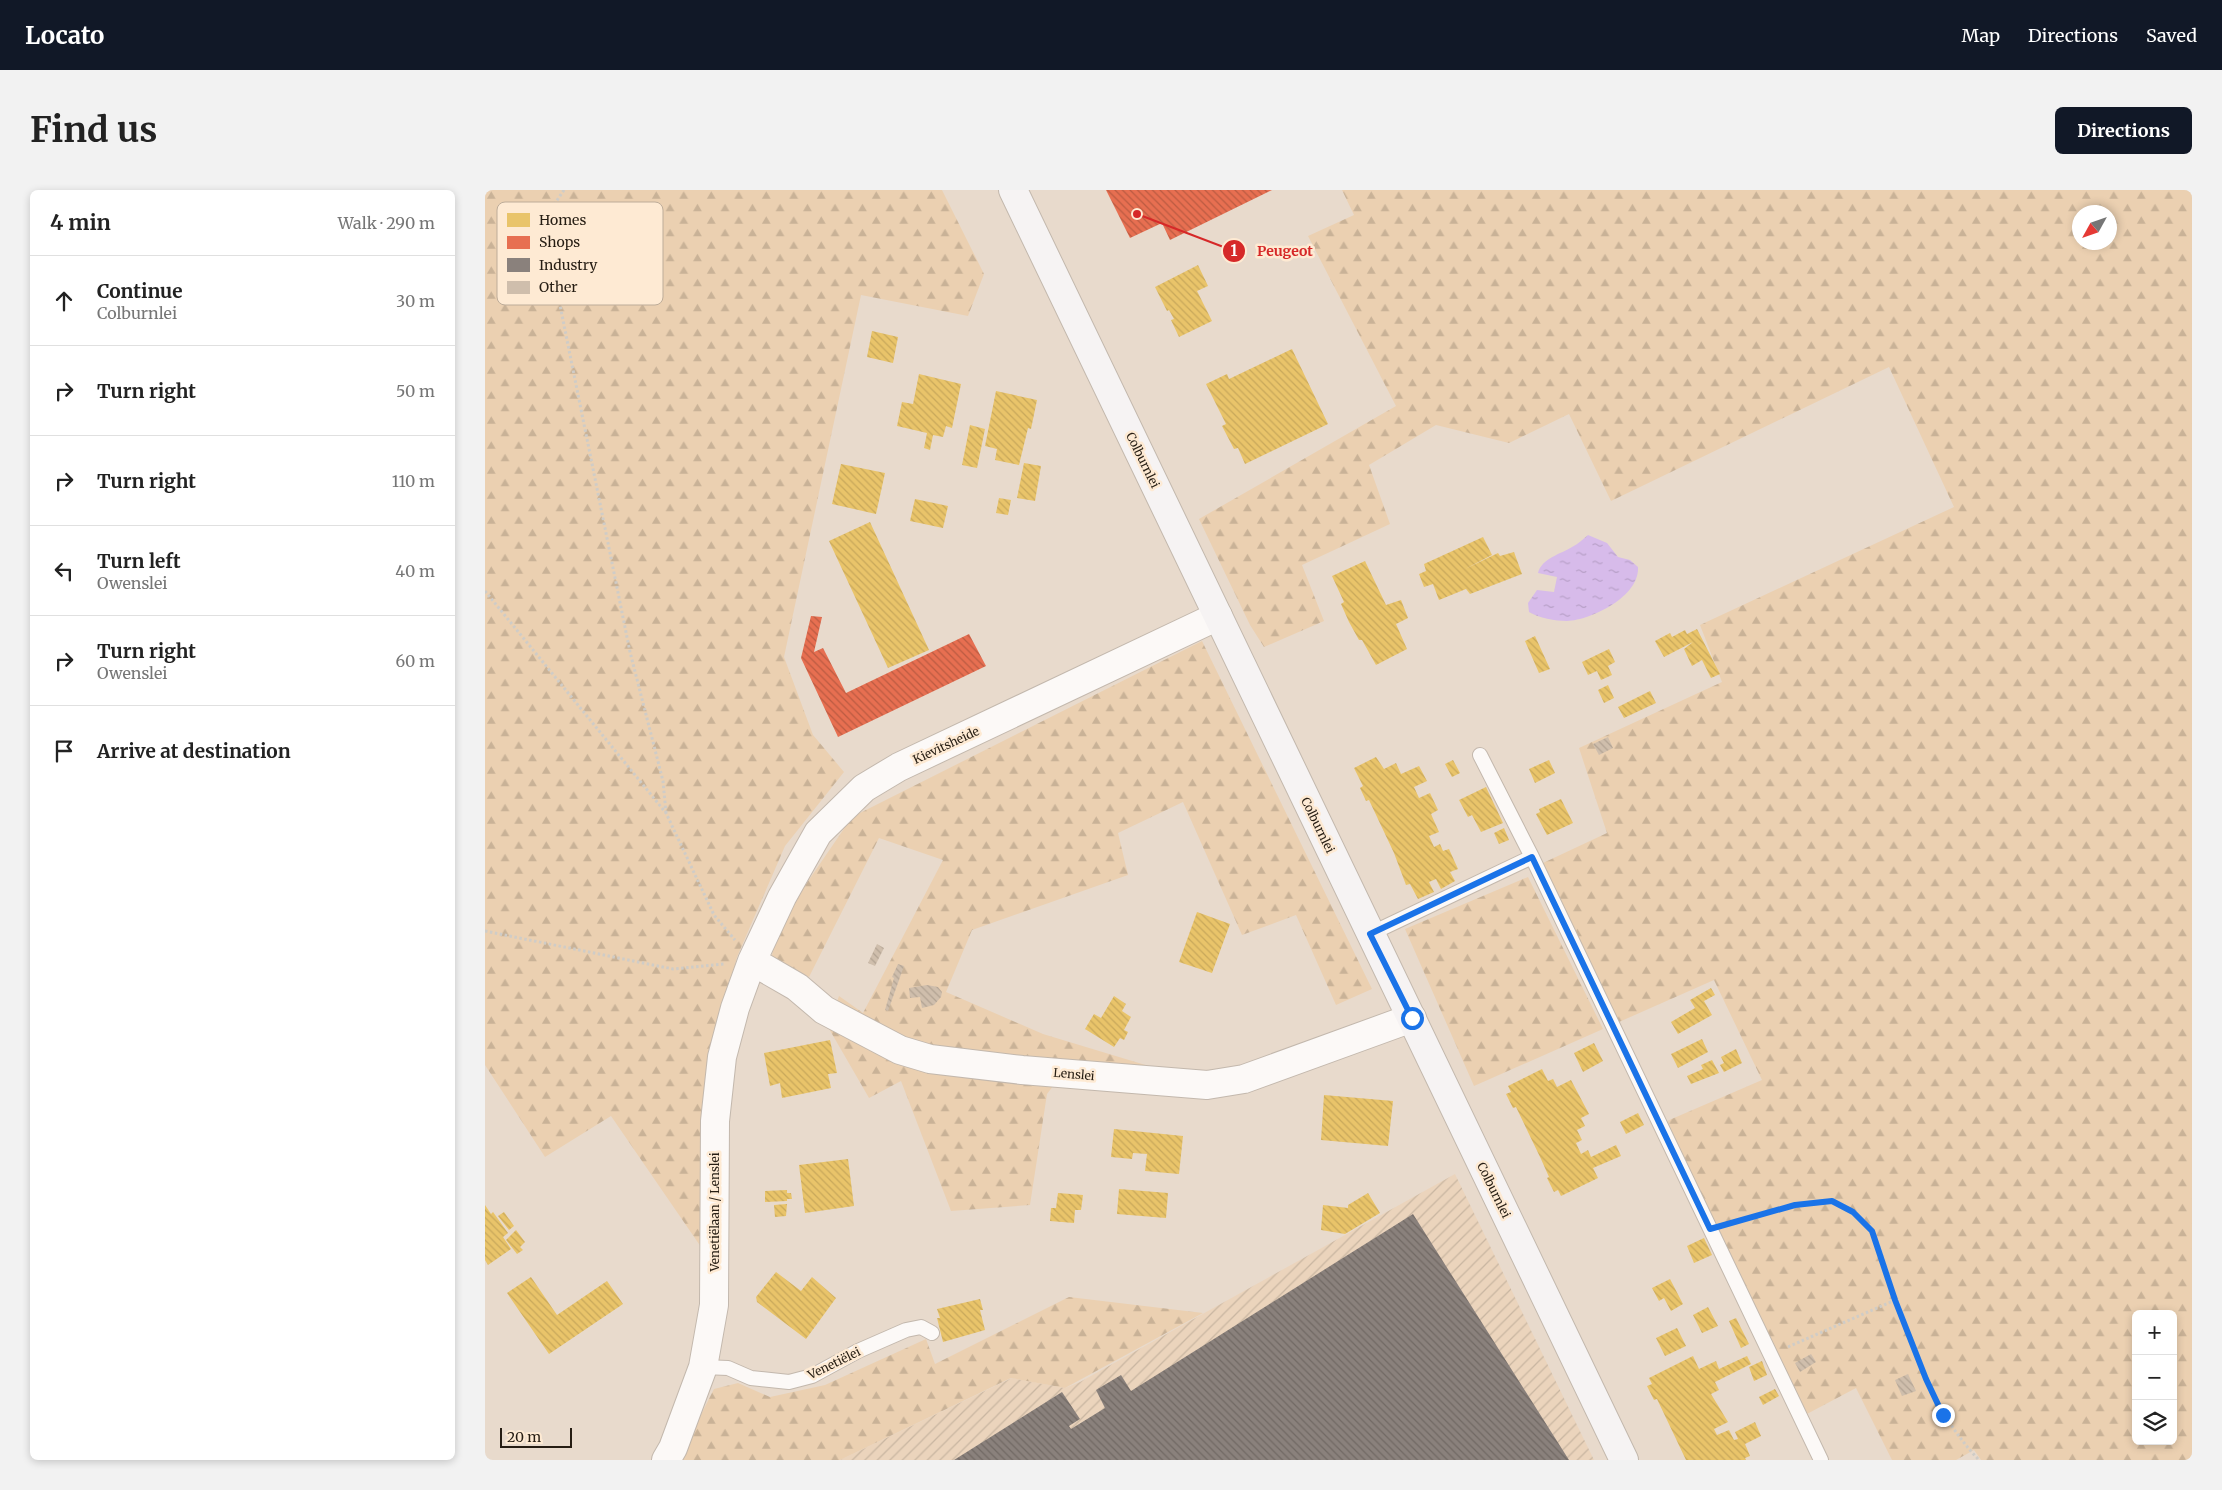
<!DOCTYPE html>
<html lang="en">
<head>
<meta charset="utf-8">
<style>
  body { margin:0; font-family:Merriweather,serif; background:#f2f2f2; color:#222 }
  .controls { position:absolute; right:15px; bottom:15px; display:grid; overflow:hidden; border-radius:8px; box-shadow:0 2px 8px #0003 }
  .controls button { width:45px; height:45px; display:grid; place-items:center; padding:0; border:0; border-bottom:1px solid #e0e0e0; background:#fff; color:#222; font:25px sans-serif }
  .compass { position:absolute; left:1587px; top:15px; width:45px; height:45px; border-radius:50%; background:#fff; box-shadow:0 2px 8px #0003; rotate:230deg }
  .scale { position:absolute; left:15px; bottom:12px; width:72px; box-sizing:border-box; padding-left:5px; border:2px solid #261d13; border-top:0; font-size:14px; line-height:18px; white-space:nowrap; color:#261d13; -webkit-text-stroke:4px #feead3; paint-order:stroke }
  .stop { position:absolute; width:15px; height:15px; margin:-11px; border:4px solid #1a73e8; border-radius:50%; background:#fff }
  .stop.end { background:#1a73e8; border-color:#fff; box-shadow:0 1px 5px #0008 }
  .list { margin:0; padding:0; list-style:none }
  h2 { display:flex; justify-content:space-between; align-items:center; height:65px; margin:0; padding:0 20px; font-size:21px }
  h2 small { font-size:16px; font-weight:400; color:#767676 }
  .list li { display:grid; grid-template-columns:32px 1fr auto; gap:15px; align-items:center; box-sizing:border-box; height:90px; padding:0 20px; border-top:1px solid #e0e0e0 }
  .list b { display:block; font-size:19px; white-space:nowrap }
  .list p { margin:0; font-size:16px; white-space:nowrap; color:#767676 }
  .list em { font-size:16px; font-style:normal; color:#767676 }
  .icon { flex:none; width:28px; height:28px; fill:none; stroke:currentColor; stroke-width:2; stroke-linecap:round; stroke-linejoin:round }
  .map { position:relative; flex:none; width:1707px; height:1270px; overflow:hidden; border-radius:8px }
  header { display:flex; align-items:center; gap:30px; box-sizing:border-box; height:70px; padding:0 25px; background:#111827; color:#fff }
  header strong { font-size:24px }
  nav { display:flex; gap:28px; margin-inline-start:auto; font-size:18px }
  .intro { display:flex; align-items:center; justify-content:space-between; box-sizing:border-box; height:120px; padding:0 30px }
  h1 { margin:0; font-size:35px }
  .button { padding:12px 22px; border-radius:8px; background:#111827; color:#fff; font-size:18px; font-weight:700 }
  main { display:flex; gap:30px; padding:0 30px }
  aside { flex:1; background:#fff; border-radius:8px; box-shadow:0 2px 8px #0003 }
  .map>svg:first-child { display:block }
</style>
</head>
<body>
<header>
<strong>Locato</strong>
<nav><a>Map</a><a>Directions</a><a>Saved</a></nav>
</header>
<div class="intro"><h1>Find us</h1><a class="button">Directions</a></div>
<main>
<aside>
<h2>4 min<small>Walk · 290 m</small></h2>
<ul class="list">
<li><svg class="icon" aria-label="ahead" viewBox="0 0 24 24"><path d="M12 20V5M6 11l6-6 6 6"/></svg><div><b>Continue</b><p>Colburnlei</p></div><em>30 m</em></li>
<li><svg class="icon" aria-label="right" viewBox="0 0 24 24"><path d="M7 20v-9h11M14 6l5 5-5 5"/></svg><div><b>Turn right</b></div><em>50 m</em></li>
<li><svg class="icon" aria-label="right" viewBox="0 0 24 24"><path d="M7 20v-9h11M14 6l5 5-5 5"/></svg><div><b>Turn right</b></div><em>110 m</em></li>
<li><svg class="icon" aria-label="left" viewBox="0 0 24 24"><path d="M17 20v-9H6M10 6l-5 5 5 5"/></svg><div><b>Turn left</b><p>Owenslei</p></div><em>40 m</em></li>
<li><svg class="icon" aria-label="right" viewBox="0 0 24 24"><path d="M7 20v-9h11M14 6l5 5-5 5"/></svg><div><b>Turn right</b><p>Owenslei</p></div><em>60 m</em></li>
<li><svg class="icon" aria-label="arrive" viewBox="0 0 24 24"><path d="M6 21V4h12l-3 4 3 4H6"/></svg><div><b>Arrive at destination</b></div></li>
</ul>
</aside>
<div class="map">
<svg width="1707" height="1270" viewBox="0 0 1707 1270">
  <defs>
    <pattern id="industrial-furrows" width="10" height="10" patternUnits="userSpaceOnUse" patternTransform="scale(1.25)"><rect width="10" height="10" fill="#ebd4bc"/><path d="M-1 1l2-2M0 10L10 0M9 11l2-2" fill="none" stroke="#c9b6a1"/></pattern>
    <pattern id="forest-firs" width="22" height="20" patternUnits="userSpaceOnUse" patternTransform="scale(1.25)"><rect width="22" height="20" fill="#ebd0b1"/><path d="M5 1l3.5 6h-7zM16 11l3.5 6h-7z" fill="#c9b297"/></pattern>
    <pattern id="water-ripples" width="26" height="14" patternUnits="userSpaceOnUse" patternTransform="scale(1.25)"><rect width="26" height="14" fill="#d7bbea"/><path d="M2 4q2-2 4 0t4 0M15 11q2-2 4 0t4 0" fill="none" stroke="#b8a0c8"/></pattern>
    <pattern id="homes-back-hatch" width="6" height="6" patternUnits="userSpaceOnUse" patternTransform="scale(1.25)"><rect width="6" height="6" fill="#e9c46a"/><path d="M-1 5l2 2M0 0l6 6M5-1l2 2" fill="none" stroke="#c8a85b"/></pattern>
    <pattern id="shops-back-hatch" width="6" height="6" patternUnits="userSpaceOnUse" patternTransform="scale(1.25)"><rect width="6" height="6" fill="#e76f51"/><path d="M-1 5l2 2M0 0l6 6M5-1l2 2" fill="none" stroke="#bb5b42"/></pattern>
    <pattern id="industry-back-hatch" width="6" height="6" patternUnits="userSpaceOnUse" patternTransform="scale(1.25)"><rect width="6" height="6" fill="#8a817c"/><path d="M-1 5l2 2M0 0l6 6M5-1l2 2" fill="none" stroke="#716964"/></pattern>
    <pattern id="building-back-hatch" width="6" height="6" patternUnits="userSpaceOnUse" patternTransform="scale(1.25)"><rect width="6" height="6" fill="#cfbeac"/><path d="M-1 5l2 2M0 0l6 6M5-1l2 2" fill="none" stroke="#b2a393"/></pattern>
  </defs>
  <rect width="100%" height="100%" fill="#e8dacc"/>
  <path fill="url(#industrial-furrows)" d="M970,984L1109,1270H355L527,1188L580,1198L595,1192Z"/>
  <path fill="url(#forest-firs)" fill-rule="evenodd" d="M0,0H457L499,84L483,126L376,105L299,467L328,545L359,582L300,656L252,767L221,886L216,1057L126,926L60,967L0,875Z
    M857,0H1707V1270H1496L1489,1260L1471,1270H1407L1371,1198L1320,1225L1182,931L1277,890L1229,790L1134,832L1058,673L1122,643L1094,558L1237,492L1215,435L1469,317L1404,177L1126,311L1084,224L1024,253L951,235L884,275L905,334L817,375L839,431L779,457L765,435L714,329L911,216L823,46L869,25ZM1594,22H1624V52H1594ZM1651,1124H1688V1251H1651Z
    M717,451L887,799L851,815L811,725L757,745L698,612L633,643L643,685L487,740L461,802L558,844L677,880L681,906L571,892L562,904L545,1015L466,1021L416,891L384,908L343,837L354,806L378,823L458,670L394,648L324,787L287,766L291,738L367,627Z
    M1043,687L1118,839L989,896L920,739Z
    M584,1107L718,1123L580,1198L526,1188L355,1270H193L229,1199L253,1193L285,1207L340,1195L441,1149L450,1174Z"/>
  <path fill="url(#water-ripples)" d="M1103,345L1122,353L1133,367L1145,370L1153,377C1155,406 1107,430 1082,431C1070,431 1054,428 1044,422L1043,413L1052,400L1069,402L1072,387L1053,383C1057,368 1076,364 1087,357C1093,354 1098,349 1103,345Z"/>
  <path fill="url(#homes-back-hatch)" d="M713,75L723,96L712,101L727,131L694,147L686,130L689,129L684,120L682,121L670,97Z
    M387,141L413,147L408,173L382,167Z
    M807,159L843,234L760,274L753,258L749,259L737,236L741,234L721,194L742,184L744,189Z
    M434,184L476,194L467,238L461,236L458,247L448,245L445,260L439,258L442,243L412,236L417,212L428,214Z
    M511,201L552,210L546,239L543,238L534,275L510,270L512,259L500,256Z
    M485,235L500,239L492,278L477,275Z
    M539,273L556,276L550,311L532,308Z
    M356,274L400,283L391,324L347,314Z
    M514,308L526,310L523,325L511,323Z
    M430,309L463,316L458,338L425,331Z
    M385,332L444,460L403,478L344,351Z
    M998,347L1007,365L980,379L1013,363L1015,366L1029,362L1037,384L985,404L981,399L954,410L948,394L939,397L934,384L941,381L939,374Z
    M880,371L901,415L916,410L923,428L911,434L922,459L891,475L877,450H874L864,432L856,414L859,412L847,386Z
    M1212,439L1235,484L1226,488L1217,470L1207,476L1199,459L1208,452L1179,467L1170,451L1185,443L1187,447L1200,440L1202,444Z
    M1050,446L1065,479L1054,483L1040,451Z
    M1124,459L1130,472L1123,476L1127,485L1116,490L1112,481L1103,485L1097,472Z
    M1123,495L1129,508L1119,513L1113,500Z
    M1165,501L1171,513L1139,528L1133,517Z
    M891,567L899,579L911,573L916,584L934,576L942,591L929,597L934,608L945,603L953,620L946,624L954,642L944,646L949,657L955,654L958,661L964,659L973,679L965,682L970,691L956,699L951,689L944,692L949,702L933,709L925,694L921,695L909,663L884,610L881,611L875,598L878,596L869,578Z
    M968,570L975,583L967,587L960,574Z
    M1064,570L1070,583L1050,593L1044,579Z
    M1001,597L1018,633L996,642L987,625L983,627L974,610Z
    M1076,609L1088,633L1062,645L1051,624L1055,622L1054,619Z
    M1019,638L1024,650L1014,654L1009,643Z
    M712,722L745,734L727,783L694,772Z
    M1226,798L1230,805L1219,811L1227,825L1193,844L1186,832L1210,818L1205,810Z
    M629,806L641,814L637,821L646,827L639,840L643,842L639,850L635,848L629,857L600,839L609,824L616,828Z
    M1217,849L1223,862L1193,878L1186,864Z
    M345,850L352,883L343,884L346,898L297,908L295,893L285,896L279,863Z
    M1109,853L1118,871L1098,882L1089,863Z
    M1251,859L1257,873L1239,882L1235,875L1239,873L1236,867Z
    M1227,870L1234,883L1206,894L1202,886L1218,879L1216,875Z
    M1057,879L1063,891L1068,889L1072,897L1086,890L1104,924L1096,928L1100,936L1092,940L1097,950L1091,953L1096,964L1103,960L1106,967L1131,955L1136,966L1108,978L1113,988L1076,1006L1073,1000L1069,1002L1062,988L1064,987L1056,969L1031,917L1028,918L1021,904L1026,902L1023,896Z
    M839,905L908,911L903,956L836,950Z
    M1153,923L1159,935L1141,944L1135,932Z
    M629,939L698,946L694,984L660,981L662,964L648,963L647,969L626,967Z
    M363,969L369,1016L320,1023L314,975Z
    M634,999L683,1003L681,1028L632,1024Z
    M302,1000V1003H306L307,1009H302V1011L280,1012V1001Z
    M573,1003L598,1005L596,1020H590L589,1033L565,1031L566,1018H571Z
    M883,1003L895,1023L860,1044L836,1040L838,1015L863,1018V1015Z
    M302,1014L301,1026L290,1027L289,1015Z
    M0,1015L6,1024L8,1022L23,1043L18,1047L26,1059L3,1075L0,1070Z
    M19,1022L29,1036L24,1040L13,1026Z
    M31,1040L40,1052L35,1057L38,1060L32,1064L21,1050Z
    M1219,1048L1227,1065L1209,1073L1202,1056Z
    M291,1082L316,1101L327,1087L351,1108L321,1149L272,1112L271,1107Z
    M46,1087L72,1125L122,1091L138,1114L64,1164L22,1103Z
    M1185,1089L1198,1114L1186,1121L1179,1108L1174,1111L1167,1098Z
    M495,1109L498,1120H495L500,1140L458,1152L452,1128H455L452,1119Z
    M1223,1117L1233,1136L1217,1143L1208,1125Z
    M1251,1128L1264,1154L1256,1158L1244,1131Z
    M1192,1138L1201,1156L1180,1166L1171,1148Z
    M1208,1166L1214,1179L1231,1171L1234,1179L1262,1166L1266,1174L1230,1192L1234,1200L1226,1204L1243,1232L1229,1239L1232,1245L1244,1240L1249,1250L1253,1249L1250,1242L1270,1232L1276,1246L1260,1254L1265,1266L1260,1268L1261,1270H1201L1172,1209L1169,1210L1162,1196L1167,1194L1164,1188Z
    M1277,1171L1282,1185L1269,1191L1264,1177Z
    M1290,1199L1294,1206L1278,1215L1274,1207Z"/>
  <path fill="url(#shops-back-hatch)" d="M621,0H787L685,50L677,33L645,48Z
    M326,426L337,427L329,462L338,458L361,503L484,444L501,476L353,547L316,468Z"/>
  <path fill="url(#industry-back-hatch)" d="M928,1024L1084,1270H469L577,1202L595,1229L584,1236L586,1239L620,1218L611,1200L636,1185L646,1201Z"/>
  <path fill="url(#building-back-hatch)" d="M1123,547L1128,558L1114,565L1108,554Z
    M392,754L399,758L390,776L383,773Z
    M413,774L419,776L403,821L400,820L409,788L407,787Z
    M442,795L453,797L457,802L456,807L449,815L437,818L435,807L425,808L424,798Z
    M1326,1164L1331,1172L1315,1182L1310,1173Z
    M1423,1184L1431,1201L1417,1206L1410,1190Z"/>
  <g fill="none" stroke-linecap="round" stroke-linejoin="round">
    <defs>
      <path id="lane" d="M995,565L1047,667L1336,1270
        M885,744L1047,667
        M218,1177L243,1178L266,1188L304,1192L327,1186L373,1161L421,1140L436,1137L447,1143"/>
      <path id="street" d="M267,771L312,797L339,820L415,860L445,869L537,880L722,895L759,889L927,828
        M181,1270L188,1258L218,1177L229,1115L230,931L237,867L250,818L267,771L297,707L333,643L379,598L414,577L733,426"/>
      <path id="secondary" d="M528,0L1139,1270"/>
    </defs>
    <use href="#lane" stroke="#c3b8ad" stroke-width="16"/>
    <use href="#street" stroke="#c3b8ad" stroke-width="30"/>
    <use href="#secondary" stroke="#c3b8ad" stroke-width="30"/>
    <path stroke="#cfccc7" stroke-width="3" stroke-dasharray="2.5 2.5" stroke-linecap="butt" d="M79,0L58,31L145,462L178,591L181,623
      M0,401L181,623L229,725L250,750
      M0,741L188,779L239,774
      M1242,1034C1271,1026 1316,1009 1345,1011C1358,1012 1382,1031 1388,1042C1397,1059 1403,1087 1409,1106C1428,1165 1451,1225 1494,1270
      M1303,1157L1410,1110"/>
    <use href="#lane" stroke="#fcf9f7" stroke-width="14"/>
    <use href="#street" stroke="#fcf9f7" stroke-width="28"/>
    <use href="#secondary" stroke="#f6f3f3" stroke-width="28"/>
  </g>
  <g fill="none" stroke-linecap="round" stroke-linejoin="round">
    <path stroke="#1a73e8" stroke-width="6" d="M927,828L885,744L1047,667L1225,1039L1310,1015L1347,1011L1368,1022L1387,1041L1410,1110L1441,1189L1458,1225"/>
  </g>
  <g text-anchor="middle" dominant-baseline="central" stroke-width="5" stroke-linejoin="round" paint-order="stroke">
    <g font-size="12" fill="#261d13" stroke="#feead3">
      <text transform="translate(658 270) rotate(64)">Colburnlei</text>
      <text transform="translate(461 555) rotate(-25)">Kievitsheide</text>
      <text transform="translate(833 635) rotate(64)">Colburnlei</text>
      <text transform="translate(589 884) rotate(5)">Lenslei</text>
      <text transform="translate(1009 1000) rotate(64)">Colburnlei</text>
      <text transform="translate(229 1022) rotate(-90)">Venetiëlaan / Lenslei</text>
      <text transform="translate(349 1173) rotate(-26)">Venetiëlei</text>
    </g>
  </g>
  <rect x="12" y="12" width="166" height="103" rx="8" fill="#feead3" stroke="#bdac99" stroke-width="1"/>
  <rect x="22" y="23" width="23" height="14" fill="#e9c46a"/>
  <rect x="22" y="46" width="23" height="13" fill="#e76f51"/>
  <rect x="22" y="68" width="23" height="14" fill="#8a817c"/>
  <rect x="22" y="91" width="23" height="13" fill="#cfbeac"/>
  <g font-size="14" fill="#261d13">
    <text x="54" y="35">Homes</text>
    <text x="54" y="57">Shops</text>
    <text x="54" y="80">Industry</text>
    <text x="54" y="102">Other</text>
  </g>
  <path fill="none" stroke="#d62828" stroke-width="2" d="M652 24L749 61"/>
  <g fill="#d62828" stroke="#feead3" stroke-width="2">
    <circle cx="652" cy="24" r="5"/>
    <circle cx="749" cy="61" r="12"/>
  </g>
  <g font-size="15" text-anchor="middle" font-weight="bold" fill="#fff">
    <text x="749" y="66">1</text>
  </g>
  <g font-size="14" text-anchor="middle" font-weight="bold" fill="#d62828" stroke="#feead3" stroke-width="5" stroke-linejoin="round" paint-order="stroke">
    <text x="800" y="66">Peugeot</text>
  </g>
</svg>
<div class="controls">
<button>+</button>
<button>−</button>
<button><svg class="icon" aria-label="layers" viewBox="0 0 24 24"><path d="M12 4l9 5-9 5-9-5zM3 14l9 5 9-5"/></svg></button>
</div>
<svg class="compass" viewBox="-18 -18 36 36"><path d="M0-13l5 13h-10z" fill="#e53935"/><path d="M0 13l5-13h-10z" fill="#767676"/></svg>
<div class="scale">20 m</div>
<div class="stop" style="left:927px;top:828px"></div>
<div class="stop end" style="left:1458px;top:1225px"></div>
</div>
</main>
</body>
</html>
